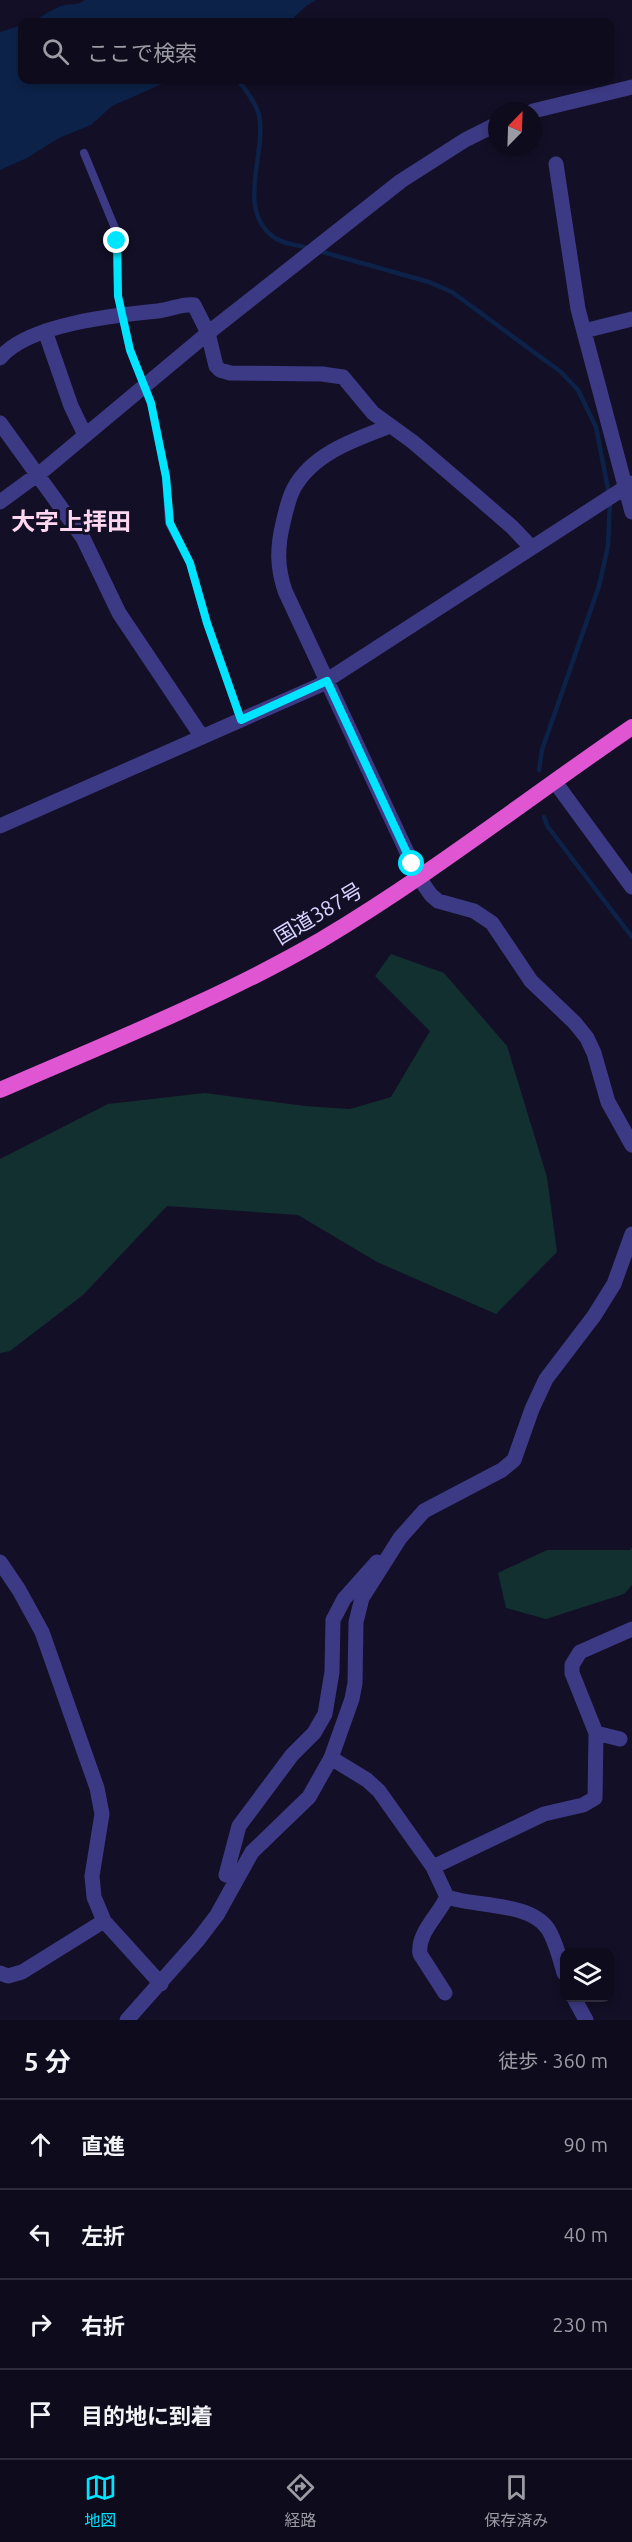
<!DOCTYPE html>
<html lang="ja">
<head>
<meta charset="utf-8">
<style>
  body { margin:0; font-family:Ubuntu,"Noto Sans JP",sans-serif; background:#1c1929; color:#f1f3f6 }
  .controls { position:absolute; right:18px; bottom:18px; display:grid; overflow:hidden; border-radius:12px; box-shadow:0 3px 9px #0003 }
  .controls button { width:54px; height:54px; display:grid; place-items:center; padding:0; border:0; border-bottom:2px solid #2e2b3b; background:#0e0b1c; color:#f1f3f6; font:30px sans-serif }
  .compass { position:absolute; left:488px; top:102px; width:54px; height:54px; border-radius:50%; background:#0e0b1c; box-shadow:0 3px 9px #0003; rotate:23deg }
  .stop { position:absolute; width:18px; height:18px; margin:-14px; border:4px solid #00e5ff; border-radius:50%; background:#fff }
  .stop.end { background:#00e5ff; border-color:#fff; box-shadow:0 2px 6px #0008 }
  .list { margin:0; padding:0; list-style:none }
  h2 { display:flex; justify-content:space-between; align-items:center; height:78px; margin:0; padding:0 24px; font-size:26px }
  h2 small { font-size:20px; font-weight:400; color:#9b9ba3 }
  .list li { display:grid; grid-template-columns:39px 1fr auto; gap:18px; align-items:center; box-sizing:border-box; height:90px; padding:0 24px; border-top:2px solid #2e2b3b }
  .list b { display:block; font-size:22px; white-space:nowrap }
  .list em { font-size:20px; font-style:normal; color:#9b9ba3 }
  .icon { flex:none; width:33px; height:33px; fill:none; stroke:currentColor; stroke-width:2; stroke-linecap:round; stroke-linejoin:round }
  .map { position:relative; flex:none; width:632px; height:2020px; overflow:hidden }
  .search { position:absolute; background:#0e0b1c; box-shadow:0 3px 9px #0003; left:18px; right:18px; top:18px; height:66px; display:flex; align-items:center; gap:15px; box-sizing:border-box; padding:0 21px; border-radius:12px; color:#9b9ba3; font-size:22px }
  .sheet { height:438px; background:#0e0b1c }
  nav { display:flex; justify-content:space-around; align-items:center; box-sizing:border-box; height:84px; border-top:2px solid #2e2b3b; background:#0e0b1c; font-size:16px; color:#9b9ba3 }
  nav a { display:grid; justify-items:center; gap:3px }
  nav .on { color:#00e5ff }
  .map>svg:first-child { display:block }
</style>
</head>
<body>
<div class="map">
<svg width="632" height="2020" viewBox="0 0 632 2020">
  <rect width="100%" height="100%" fill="#130f26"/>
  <path fill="#12302f" d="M391,954L444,973L507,1046L547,1177L557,1252L496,1314L377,1262L298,1215L167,1206L83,1295L10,1351L0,1353V1159L108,1104L205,1093L305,1106L350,1109L391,1097L430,1031L375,976Z
    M632,1548V1585L624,1594L546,1619L506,1608L498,1573L547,1550H630Z"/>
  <path fill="#0c2248" d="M85,0H316L306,6L289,22H30C41,18 50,10 61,6C70,3 78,6 85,0Z
    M22,25V80H171L112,106L91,125L59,138L27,158L0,170V32Z"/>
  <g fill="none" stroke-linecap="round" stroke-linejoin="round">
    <path stroke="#0c2248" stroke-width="4.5" d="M238,80C246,90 256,103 259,115C267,153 236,207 272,236C283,245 298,244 311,249
      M319,251L429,282L452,292L561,372L578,390L596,427L609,494
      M539,770L542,750L599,586L608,546L610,502
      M544,817L548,827L632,937"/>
    <path stroke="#3d3a85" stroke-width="8" d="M84,153L117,233L118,296L130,350L151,403L166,477L169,523L190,563L207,623L241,720"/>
    <path stroke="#3d3a85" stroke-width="15" d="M533,111L632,87
      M556,164L578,309L632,512
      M45,331L71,406L85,435
      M584,331L632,319
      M0,358C28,324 116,315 158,311C170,310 183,303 194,305L208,333L216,366L220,370L230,373L322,374L343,377L373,413L413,442L475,495L512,527L531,547
      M0,423L83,538L119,613L202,737
      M390,426C356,439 313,453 294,488C288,499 286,511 283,523C277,548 277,567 285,591L419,878L431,895L438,901L474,911L492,923L531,981L575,1023L587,1038L594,1053L608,1102L632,1145
      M0,502L45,469L208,333L401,181L465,140L497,124
      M0,826L318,686L632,483
      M0,1562L19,1590L42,1632L97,1788L102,1814L92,1876L94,1897L104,1921L161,1984
      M596,1733L620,1739
      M433,1867L544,1814L583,1805L595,1798L596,1733L572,1673V1665L580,1652L632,1629
      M226,1875L239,1826L292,1755L314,1733L325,1714L332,1672L333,1620L344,1599L377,1562
      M0,1973L8,1976L22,1972L104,1921
      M564,1973C560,1959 556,1942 548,1929C530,1902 476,1907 447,1897L433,1867L379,1791L367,1780L331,1758L352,1699L355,1683L356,1622L362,1598L400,1538L424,1511L502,1470L514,1460L532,1409L546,1379L594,1316L614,1284L632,1234
      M445,1993L420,1954C417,1933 438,1916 447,1897
      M574,1998L586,2020
      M127,2020L198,1940L217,1915L252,1852L309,1797L331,1758"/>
    <path stroke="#3d3a85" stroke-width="15" d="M555,782L632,887"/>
    <path stroke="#e055d1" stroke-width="16" d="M0,1090C108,1043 219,999 321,940C429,876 528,798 632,727"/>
  </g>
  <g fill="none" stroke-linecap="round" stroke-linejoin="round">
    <path stroke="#00e5ff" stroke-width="8" d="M117,241L118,296L130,350L151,403L166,477L170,523L190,563L207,623L241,720L327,681L412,864"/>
  </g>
  <g text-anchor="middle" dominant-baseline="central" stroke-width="6" stroke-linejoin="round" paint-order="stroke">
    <g font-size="21" fill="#d9d4ff" stroke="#130f26">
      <text transform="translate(318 913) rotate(-31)">国道387号</text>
    </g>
    <g font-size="24" font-weight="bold" fill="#ffd6f0" stroke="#130f26">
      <text x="71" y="521">大字上拝田</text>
    </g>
  </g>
</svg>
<div class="controls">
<button><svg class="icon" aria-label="layers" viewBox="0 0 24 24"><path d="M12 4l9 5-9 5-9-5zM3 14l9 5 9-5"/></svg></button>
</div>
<svg class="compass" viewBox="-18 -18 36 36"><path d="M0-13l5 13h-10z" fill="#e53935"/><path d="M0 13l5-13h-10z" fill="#9b9ba3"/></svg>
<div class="stop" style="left:412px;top:864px"></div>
<div class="stop end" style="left:117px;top:241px"></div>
<div class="search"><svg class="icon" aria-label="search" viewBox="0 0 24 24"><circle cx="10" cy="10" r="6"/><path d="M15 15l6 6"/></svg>ここで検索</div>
</div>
<section class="sheet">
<h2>5 分<small>徒歩 · 360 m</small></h2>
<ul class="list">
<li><svg class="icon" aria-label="ahead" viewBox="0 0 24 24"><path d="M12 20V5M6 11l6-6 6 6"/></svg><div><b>直進</b></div><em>90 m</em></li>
<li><svg class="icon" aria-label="left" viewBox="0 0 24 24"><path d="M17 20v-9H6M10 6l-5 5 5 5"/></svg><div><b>左折</b></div><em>40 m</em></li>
<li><svg class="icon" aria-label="right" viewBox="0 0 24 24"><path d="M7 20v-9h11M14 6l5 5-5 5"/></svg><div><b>右折</b></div><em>230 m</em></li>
<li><svg class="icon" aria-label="arrive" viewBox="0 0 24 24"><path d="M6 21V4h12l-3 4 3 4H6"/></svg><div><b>目的地に到着</b></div></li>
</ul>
</section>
<nav>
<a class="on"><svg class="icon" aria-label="map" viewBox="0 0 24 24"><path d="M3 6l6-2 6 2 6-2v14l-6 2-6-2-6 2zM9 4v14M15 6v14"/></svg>地図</a>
<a><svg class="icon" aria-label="directions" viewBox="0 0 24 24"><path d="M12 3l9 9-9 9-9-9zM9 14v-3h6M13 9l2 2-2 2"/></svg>経路</a>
<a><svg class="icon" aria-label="saved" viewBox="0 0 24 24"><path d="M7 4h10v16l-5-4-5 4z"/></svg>保存済み</a>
</nav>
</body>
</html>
